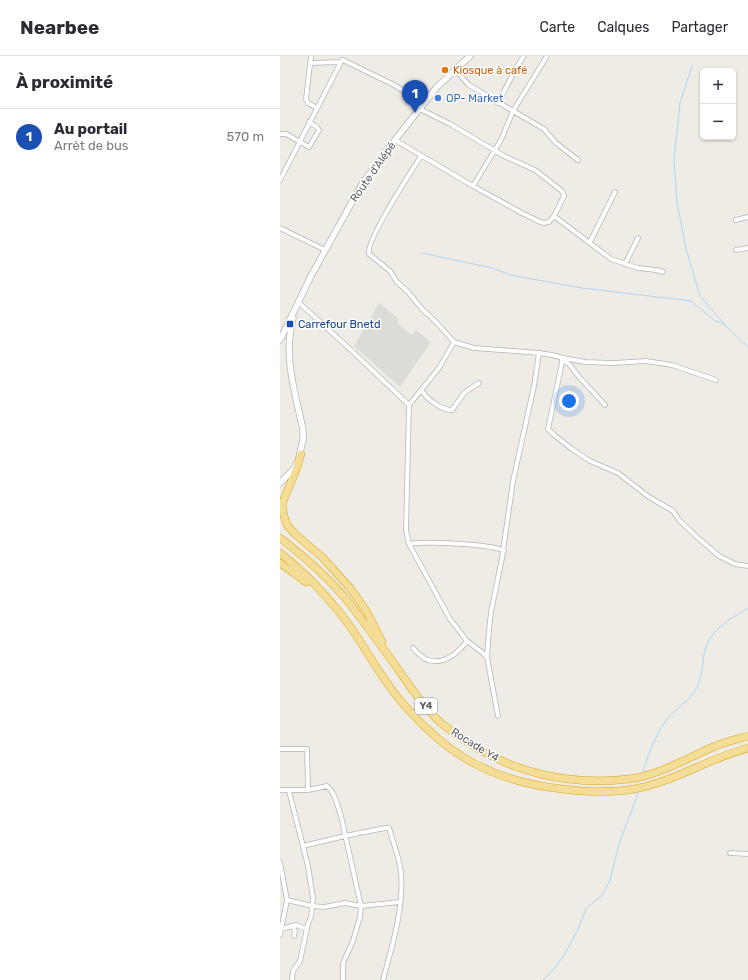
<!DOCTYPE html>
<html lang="fr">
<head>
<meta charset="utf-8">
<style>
  body { margin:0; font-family:Rubik,sans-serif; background:#f2f2f3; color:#2b2b33 }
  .controls { position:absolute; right:12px; top:12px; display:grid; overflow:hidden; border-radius:6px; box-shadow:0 1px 3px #0004 }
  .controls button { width:36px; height:36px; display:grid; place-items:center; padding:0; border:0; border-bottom:1px solid #e1e1e2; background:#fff; color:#2b2b33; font:20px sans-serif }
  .you { position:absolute; left:289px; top:345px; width:14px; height:14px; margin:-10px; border:3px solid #fff; border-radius:50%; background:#1a73e8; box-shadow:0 0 0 6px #1a73e833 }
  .badge { display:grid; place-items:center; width:26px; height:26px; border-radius:50%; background:#da4d3e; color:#fff; font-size:13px; font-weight:700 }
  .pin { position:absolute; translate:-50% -33px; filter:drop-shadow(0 1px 2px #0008) }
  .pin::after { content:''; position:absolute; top:21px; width:14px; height:12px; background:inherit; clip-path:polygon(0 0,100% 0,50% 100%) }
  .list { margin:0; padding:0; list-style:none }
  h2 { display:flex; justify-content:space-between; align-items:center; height:52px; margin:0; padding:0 16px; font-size:17px }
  h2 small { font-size:13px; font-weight:400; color:#7c7c81 }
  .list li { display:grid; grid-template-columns:26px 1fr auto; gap:12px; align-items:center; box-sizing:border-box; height:56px; padding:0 16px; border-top:1px solid #e1e1e2 }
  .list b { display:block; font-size:15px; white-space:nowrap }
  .list p { margin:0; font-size:13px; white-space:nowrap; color:#7c7c81 }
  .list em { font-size:13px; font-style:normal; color:#7c7c81 }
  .map { position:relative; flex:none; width:468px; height:924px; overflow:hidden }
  header { display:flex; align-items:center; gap:24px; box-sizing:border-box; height:56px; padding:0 20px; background:#fff; border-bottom:1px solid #e1e1e2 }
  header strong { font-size:19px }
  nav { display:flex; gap:22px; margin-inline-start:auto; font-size:14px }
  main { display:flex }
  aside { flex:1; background:#fff }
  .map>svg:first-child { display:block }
</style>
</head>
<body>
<header>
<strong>Nearbee</strong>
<nav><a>Carte</a><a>Calques</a><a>Partager</a></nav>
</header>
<main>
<aside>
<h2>À proximité<small></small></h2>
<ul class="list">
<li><span class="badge" style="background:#1a4fb4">1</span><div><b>Au portail</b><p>Arrêt de bus</p></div><em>570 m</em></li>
</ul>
</aside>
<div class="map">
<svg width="468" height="924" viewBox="0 0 468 924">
  <rect width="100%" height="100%" fill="#eeece5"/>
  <path fill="#dddbd7" d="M99,247L119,263L117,267L132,279L136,274L151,286L120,331L74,290Z"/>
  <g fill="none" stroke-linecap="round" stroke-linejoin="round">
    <path stroke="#abd5f8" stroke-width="1" d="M412,10L400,47L394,104L397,146L406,193L420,240L445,269L468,291
      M142,197L212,212L230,219L302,232L411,245L434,264L445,269
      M363,716C367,701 377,676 387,663C395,653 408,646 415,635C422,623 422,612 424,599C427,575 449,564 468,552
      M263,924L272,915L285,898L298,873L306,853L323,838L330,824L339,788L359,735"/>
    <defs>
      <path id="street" d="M31,0L26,43L28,47L37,52
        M267,0L233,55L264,73L276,87L298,104
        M31,7L61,6
        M175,14L189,29L233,55L221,84L193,130
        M218,47C227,31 233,15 244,0
        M0,78H6L29,91L39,74L37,71L29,66
        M141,100C132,114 85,186 89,198L110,215L117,226L128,236L142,253L157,267L174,286L194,292L259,297L272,299L283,302L268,373L274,379L292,393L310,405L338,417L369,441L393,455L399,464L418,482L439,500L455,508L468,510
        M0,124L62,4H63L112,28L124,35L140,53L170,68L224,100L255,114L282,135L284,140L274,160L269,166L264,167L260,166L240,156L193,130L115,84
        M274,160L331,203L358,212L376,214L383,216
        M456,164L468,161
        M0,172L45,194
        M310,186L335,136
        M456,194L468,192
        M345,208L358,182
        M18,246L71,294L129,349L126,474L129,488L170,563L187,585L203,597L207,601
        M283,302L305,306L333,307L366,305L392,309L436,324
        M282,304L289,308L300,322L325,349
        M142,335C147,343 161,354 172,354L185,336L199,327
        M129,349L159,312L174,286
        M129,488C143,485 213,488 224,495
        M133,592C136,595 143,603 148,604C164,609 178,597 187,585
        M218,660L207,601L209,574L211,556L222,502L233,425L254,330L259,297
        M0,693H27L28,734
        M0,734H28L47,730C56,738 57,749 61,760L81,850L80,861L73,885L63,907V924
        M9,735L28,810L33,842L31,861L28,868L20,905L13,915L12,924
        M23,790L65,780L105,772H109C113,787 120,803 121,817C124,853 112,890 103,924
        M450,797L468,798
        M0,806L7,844L0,879
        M7,844L32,850L44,851L65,847L81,850L120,846
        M13,870L15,875L14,880
        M1,873L16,869L27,873"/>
      <path id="secondary" d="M13,262C3,302 15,335 23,374V384L19,401
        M0,284L31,220L82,128L115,84L157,31L190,0
        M0,427L14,413L16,408"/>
      <path id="highway" d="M21,398L16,414L2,448L4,460L7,469L15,478L43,502L70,532L87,556L102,586
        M0,482C25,501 50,523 70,548C84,566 97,584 110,602C126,624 140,647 160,666C166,672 175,677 182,682C231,717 289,730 349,723C379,719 406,703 433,691C444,686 457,683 468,680
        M0,497C21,513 43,536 60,557C82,584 97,617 120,644C166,699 211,725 282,733C306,736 330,737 354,733C394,726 429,702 468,692
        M0,507L26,526"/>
    </defs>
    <use href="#street" stroke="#b2b5b9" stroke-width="5.5"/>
    <use href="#secondary" stroke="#b1b4b8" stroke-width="7"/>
    <use href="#highway" stroke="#dfa314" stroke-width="8"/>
    <use href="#street" stroke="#fff" stroke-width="4"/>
    <use href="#secondary" stroke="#fff" stroke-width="5.5"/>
    <use href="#highway" stroke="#f4dd96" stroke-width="7"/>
  </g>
  <circle fill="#e8710a" stroke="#fff" stroke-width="1.5" cx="165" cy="14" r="4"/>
  <circle fill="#3f7fe0" stroke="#fff" stroke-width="1.5" cx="158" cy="42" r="4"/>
  <rect fill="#1a4fb4" stroke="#fff" stroke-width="1.5" x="6" y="264" width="8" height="8" rx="2"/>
  <g text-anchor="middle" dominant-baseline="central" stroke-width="3" stroke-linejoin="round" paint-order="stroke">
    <rect fill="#fff" stroke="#8e9092" stroke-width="1" x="135" y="642" width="22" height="16" rx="3"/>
    <g font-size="10" font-weight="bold" fill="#5d6064">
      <text x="146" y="650">Y4</text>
    </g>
    <g font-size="11" fill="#c56008" stroke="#fff" text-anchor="start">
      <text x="173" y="14">Kiosque à café</text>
    </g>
    <g font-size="11" fill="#366cbe" stroke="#fff" text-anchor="start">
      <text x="166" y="42">OP- Market</text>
    </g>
    <g font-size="11" fill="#5d6064" stroke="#fff">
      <text transform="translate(93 116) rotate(-55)">Route d'Alépé</text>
      <text transform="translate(195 689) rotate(32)">Rocade Y4</text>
    </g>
    <g font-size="11" fill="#164399" stroke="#fff" text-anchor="start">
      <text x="18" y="268">Carrefour Bnetd</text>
    </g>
  </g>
</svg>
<div class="controls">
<button>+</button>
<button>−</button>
</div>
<div class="you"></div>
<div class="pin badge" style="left:135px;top:57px;background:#1a4fb4">1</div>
</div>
</main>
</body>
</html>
